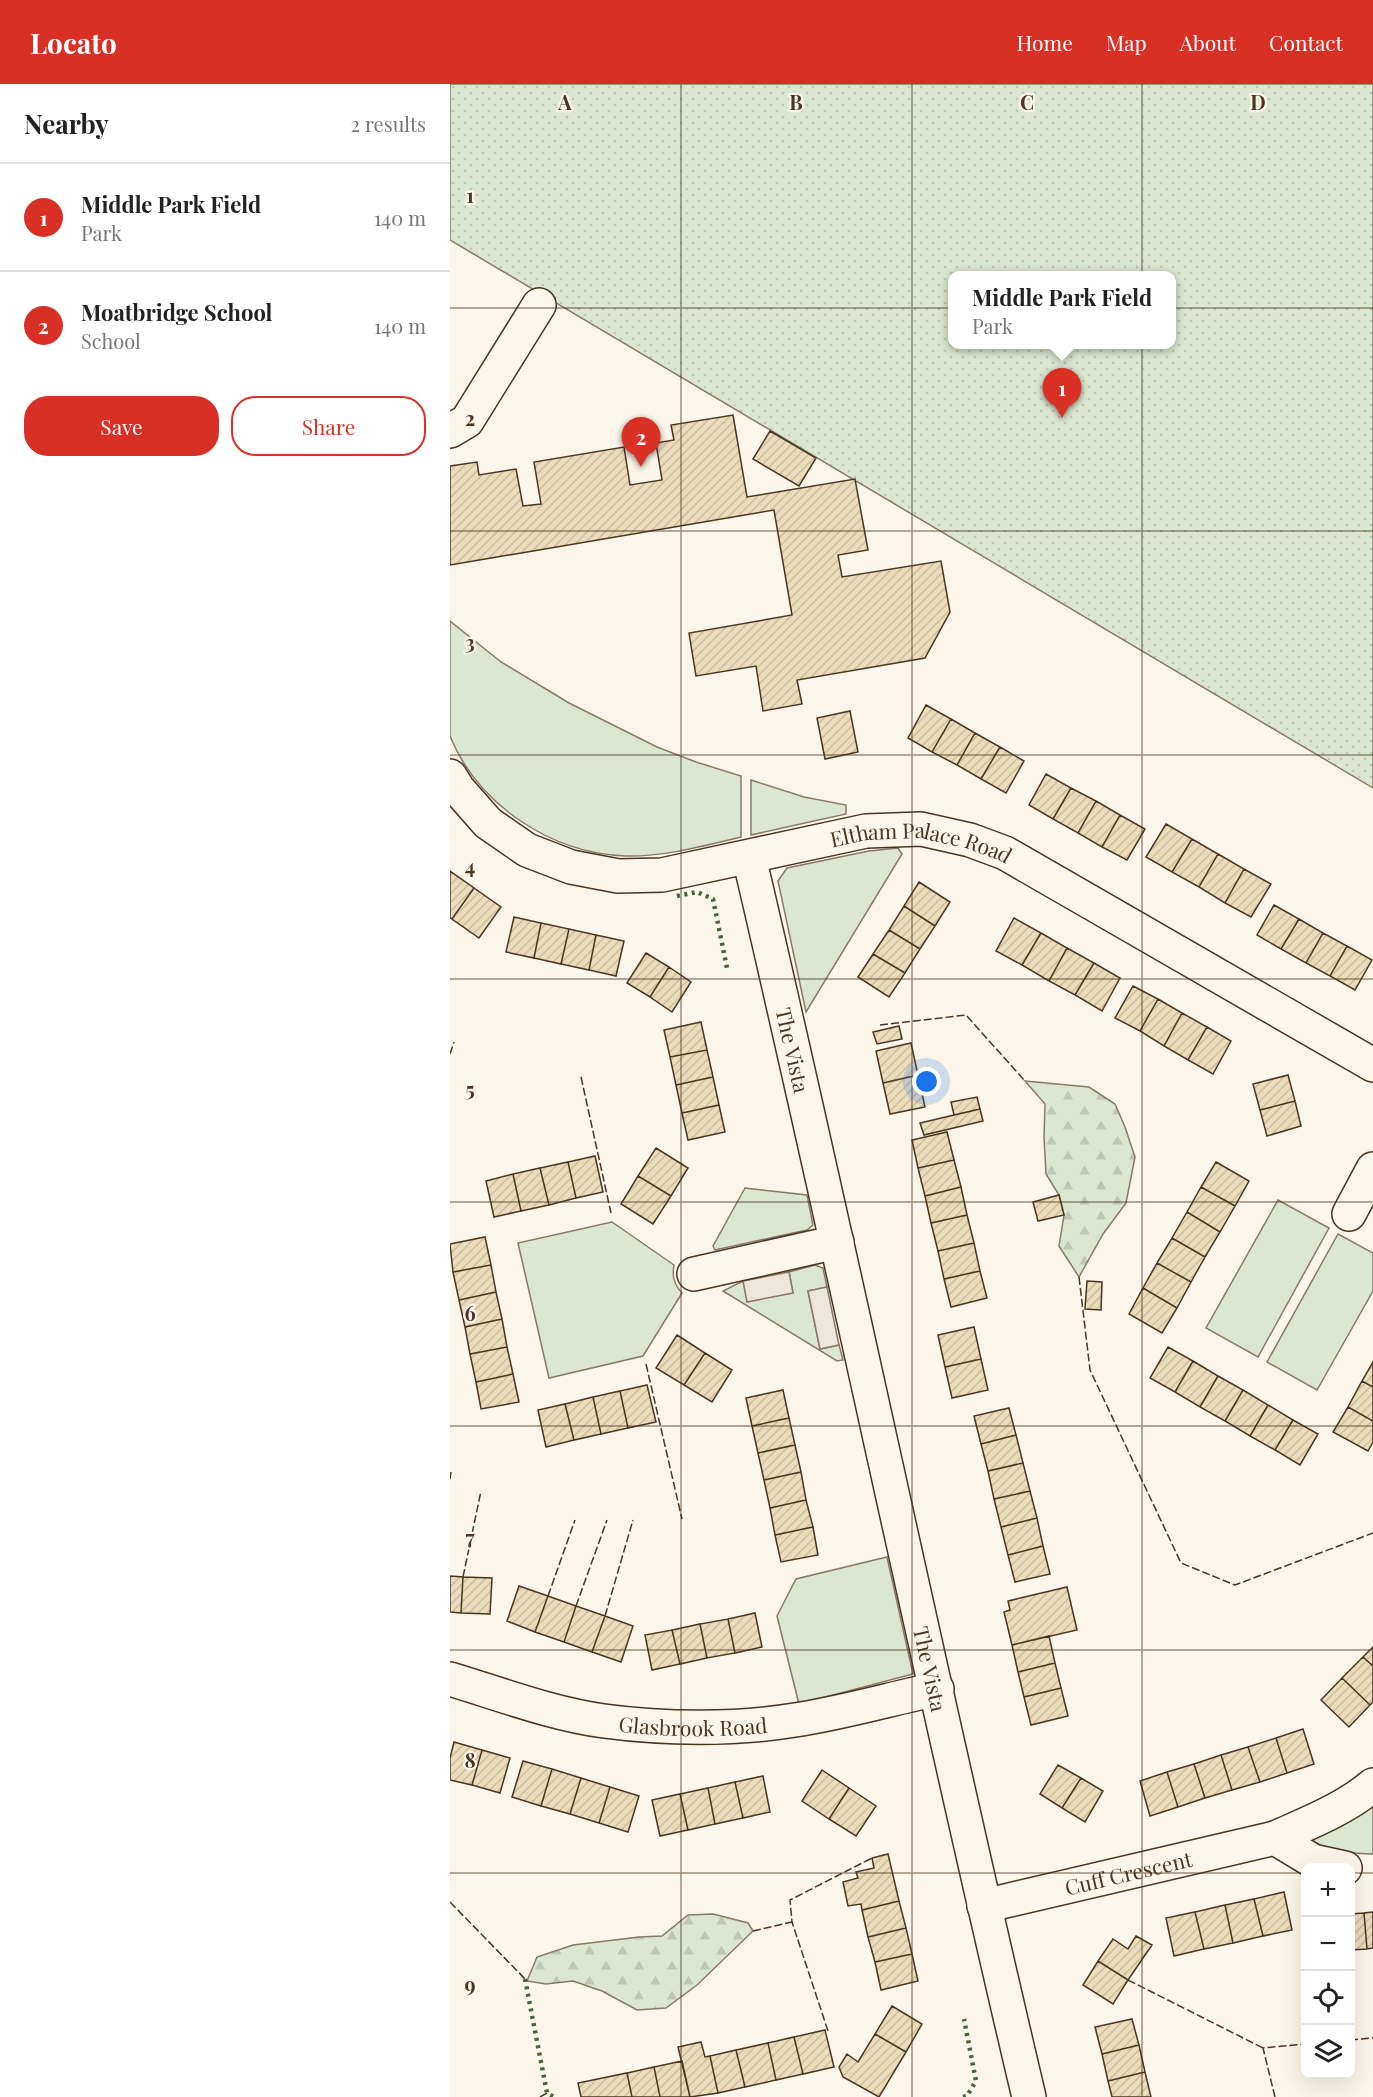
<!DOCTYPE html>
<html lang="en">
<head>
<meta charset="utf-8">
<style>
  body { margin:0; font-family:"Playfair Display",serif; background:#f2f2f2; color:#222 }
  .controls { position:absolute; right:18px; bottom:18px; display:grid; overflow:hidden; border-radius:12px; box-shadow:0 6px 24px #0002 }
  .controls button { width:54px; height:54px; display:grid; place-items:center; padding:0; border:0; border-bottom:2px solid #e0e0e0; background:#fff; color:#222; font:30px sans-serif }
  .you { position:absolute; left:477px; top:998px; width:21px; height:21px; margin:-15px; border:4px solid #fff; border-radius:50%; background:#1a73e8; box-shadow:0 0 0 9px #1a73e833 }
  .badge { display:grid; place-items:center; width:39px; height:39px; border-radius:50%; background:#d93025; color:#fff; font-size:20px; font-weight:700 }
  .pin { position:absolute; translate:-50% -50px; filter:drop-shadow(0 2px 3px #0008) }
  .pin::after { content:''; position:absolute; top:32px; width:21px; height:18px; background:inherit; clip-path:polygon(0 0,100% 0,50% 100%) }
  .popup { position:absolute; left:498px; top:187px; width:228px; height:78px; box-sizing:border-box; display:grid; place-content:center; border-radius:12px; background:#fff; filter:drop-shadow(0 2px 4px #0005); font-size:20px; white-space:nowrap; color:#767676 }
  .popup b { font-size:22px; color:#222 }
  .popup::after { content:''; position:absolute; left:50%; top:100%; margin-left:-12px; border:12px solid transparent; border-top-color:#fff }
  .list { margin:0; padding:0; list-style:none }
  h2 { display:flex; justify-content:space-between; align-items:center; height:78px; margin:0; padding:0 24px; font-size:26px }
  h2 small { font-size:20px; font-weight:400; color:#767676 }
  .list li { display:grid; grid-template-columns:39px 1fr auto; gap:18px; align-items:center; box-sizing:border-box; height:108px; padding:0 24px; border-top:2px solid #e0e0e0 }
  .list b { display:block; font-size:22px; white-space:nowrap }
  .list p { margin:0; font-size:20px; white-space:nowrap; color:#767676 }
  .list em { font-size:20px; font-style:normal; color:#767676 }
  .actions { display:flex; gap:12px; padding:18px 24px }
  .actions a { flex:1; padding:14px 0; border:2px solid #d93025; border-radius:24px; text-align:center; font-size:21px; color:#d93025 }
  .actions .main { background:#d93025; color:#fff }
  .icon { flex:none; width:33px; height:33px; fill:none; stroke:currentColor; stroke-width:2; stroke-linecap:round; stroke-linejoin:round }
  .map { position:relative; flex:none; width:923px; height:2013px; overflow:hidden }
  header { display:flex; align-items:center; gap:36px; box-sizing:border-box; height:84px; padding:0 30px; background:#d93025; color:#fff }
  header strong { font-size:28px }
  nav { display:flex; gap:33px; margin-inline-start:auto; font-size:21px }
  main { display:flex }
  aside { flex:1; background:#fff }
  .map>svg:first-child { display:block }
</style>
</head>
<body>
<header>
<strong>Locato</strong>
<nav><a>Home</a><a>Map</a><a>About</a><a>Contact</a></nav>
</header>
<main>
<aside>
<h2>Nearby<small>2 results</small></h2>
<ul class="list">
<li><span class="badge">1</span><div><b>Middle Park Field</b><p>Park</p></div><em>140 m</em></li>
<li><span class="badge">2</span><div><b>Moatbridge School</b><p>School</p></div><em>140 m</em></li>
</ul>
<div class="actions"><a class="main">Save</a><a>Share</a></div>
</aside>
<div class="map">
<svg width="923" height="2013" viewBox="0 0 923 2013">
  <defs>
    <pattern id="forest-firs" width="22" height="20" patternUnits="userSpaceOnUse" patternTransform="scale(1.5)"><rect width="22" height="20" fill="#dce7d0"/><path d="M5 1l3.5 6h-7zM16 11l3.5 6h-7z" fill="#bec7b2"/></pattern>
    <pattern id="park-dots" width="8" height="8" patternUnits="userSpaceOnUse" patternTransform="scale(1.5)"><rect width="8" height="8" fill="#dce7d0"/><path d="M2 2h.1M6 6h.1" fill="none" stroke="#bec7b2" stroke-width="1.8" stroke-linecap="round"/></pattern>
    <pattern id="building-hatch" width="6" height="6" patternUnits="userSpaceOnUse" patternTransform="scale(1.5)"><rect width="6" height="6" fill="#ecdcbc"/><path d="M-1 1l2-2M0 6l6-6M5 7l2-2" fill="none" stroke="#ccbda1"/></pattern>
  </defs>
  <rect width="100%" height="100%" fill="#fbf6e9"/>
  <path fill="#dce7d0" stroke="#887966" stroke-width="1.5" d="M0,537L51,578L119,619L207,663L246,678L291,692V753C253,762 214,773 175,772C101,769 28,721 0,652Z
    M301,696L354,713L396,721V730L301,751Z
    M448,764L452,770L356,928L328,797L337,784L419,767Z
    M295,1104L357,1111L363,1141L357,1146L265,1166L263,1162Z
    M828,1116L879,1144L808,1273L756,1244Z
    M162,1138L224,1181C222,1193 224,1200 232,1209L193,1272L99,1294L68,1159Z
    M888,1150L923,1169V1207L867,1306L817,1278Z
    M365,1181L373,1184L377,1203L358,1207L370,1265L389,1261L393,1276L387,1277L273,1207L293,1197L298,1217L343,1209L339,1188Z
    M437,1473L463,1590L349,1620L327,1532L346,1495Z
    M923,1719V1770C900,1770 880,1765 858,1757Z"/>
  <path fill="url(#forest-firs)" stroke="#887966" stroke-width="1.5" d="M575,997L639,1003L665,1020L675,1043L685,1073L676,1119L653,1150L629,1193L609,1162L614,1131L609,1111L596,1090L594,1053L595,1020Z
    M263,1830L298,1839L303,1847L247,1901L216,1924L187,1926L152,1907L123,1897L96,1900L77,1897L87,1873L123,1861L189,1853L212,1852L238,1831Z"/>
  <path fill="url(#park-dots)" stroke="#887966" stroke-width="1.5" fill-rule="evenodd" d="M0,0H923V704L0,156ZM502,192H722V260H502Z"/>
  <path fill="#ede7d9" stroke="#887966" stroke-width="1.5" d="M339,1188L343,1209L297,1218L293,1197Z
    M377,1203L389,1261L370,1265L358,1207Z"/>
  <path fill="url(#building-hatch)" stroke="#4a3520" stroke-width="1.5" d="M283,331L297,413L405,395L418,466L388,471L392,493L491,477L500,528L475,574L347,596L352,620L313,627L306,582L246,592L239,549L342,531L324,426L0,481V382L27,378L29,391L66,385L73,422L91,420L84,378L174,363L180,401L212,396L206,359L224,356L221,341Z
    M320,347L366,374L349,402L303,375Z
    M476,621L501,635L482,668L458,654Z
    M400,627L408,668L375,675L367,634Z
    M501,635L525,649L507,681L482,668Z
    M525,649L550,663L531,695L507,681Z
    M550,663L574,677L556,709L531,695Z
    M596,690L621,704L603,735L579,721Z
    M621,704L646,717L628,749L603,735Z
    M646,717L670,731L652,763L628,749Z
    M670,731L695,745L677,776L652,763Z
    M716,740L742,755L722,788L696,773Z
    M742,755L768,770L749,803L722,788Z
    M768,770L794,785L775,819L749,803Z
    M794,785L821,800L801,833L775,819Z
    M0,787L24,804L2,835L0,834Z
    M469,798L500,818L485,842L454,822Z
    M24,804L51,823L29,854L2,835Z
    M824,821L849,835L831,865L807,851Z
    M454,822L485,842L470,865L439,846Z
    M64,833L91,839L84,874L56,868Z
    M564,834L591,849L572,881L546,867Z
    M849,835L873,849L856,879L831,865Z
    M91,839L119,845L111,880L84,874Z
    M119,845L146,851L139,886L111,880Z
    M439,846L470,865L455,889L423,870Z
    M591,849L617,864L599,897L572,881Z
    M873,849L897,862L880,892L856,879Z
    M146,851L174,857L166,892L139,886Z
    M897,862L922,876L905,906L880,892Z
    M617,864L644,879L625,911L599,897Z
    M196,869L219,883L200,913L177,899Z
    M423,870L455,889L439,913L408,893Z
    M644,879L670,894L652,927L625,911Z
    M219,883L241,898L222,928L200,913Z
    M683,902L708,915L690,947L665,934Z
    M708,915L732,929L714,962L690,947Z
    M732,929L757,943L738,976L714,962Z
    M251,938L257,966L220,973L214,946Z
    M449,942L452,955L427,960L423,948Z
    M757,943L781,957L763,990L738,976Z
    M461,959L468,991L433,999L426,967Z
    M257,966L263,993L226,1001L220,973Z
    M468,991L475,1023L440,1030L433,999Z
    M838,991L845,1017L810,1026L803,1000Z
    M263,993L269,1021L232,1029L226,1001Z
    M527,1013L530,1025L504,1031L501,1018Z
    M845,1017L851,1042L817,1052L810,1026Z
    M269,1021L275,1048L238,1056L232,1029Z
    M530,1025L533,1037L474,1051L470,1039Z
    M497,1048L504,1076L468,1084L462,1056Z
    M206,1064L238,1084L221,1112L188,1092Z
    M145,1072L153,1108L126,1114L118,1078Z
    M504,1076L511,1103L475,1112L468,1084Z
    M118,1078L126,1114L99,1121L90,1084Z
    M766,1078L799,1097L785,1122L751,1103Z
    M90,1084L99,1121L71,1127L63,1090Z
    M63,1090L71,1127L44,1133L36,1097Z
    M188,1092L221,1112L203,1140L171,1120Z
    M511,1103L517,1131L481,1139L475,1112Z
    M751,1103L785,1122L770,1148L737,1128Z
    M609,1111L614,1131L588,1137L583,1118Z
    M737,1128L770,1148L755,1173L722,1154Z
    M517,1131L524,1159L488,1167L481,1139Z
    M35,1153L41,1181L3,1188L0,1160Z
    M722,1154L755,1173L741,1198L707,1179Z
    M524,1159L530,1187L494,1195L488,1167Z
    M707,1179L741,1198L727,1224L693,1204Z
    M41,1181L46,1208L9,1216L3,1188Z
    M530,1187L537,1214L501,1223L494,1195Z
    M637,1197L652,1198L651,1226L635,1225Z
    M693,1204L727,1224L712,1249L679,1230Z
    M46,1208L52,1235L15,1243L9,1216Z
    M52,1235L57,1263L20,1270L15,1243Z
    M524,1243L531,1275L495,1283L488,1251Z
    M227,1251L255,1269L234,1301L206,1284Z
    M57,1263L63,1290L26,1298L20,1270Z
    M718,1263L743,1277L725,1308L700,1294Z
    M255,1269L282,1286L262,1318L234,1301Z
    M531,1275L538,1306L502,1314L495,1283Z
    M743,1277L768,1292L750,1323L725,1308Z
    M923,1278V1303L912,1297Z
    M63,1290L69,1318L31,1325L26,1298Z
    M768,1292L793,1306L775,1337L750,1323Z
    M912,1297L923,1303V1337L898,1323Z
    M197,1301L206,1338L178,1344L170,1307Z
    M333,1306L339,1334L302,1342L296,1314Z
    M793,1306L818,1321L800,1352L775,1337Z
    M170,1307L178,1344L151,1350L143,1313Z
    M143,1313L151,1350L124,1356L115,1320Z
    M115,1320L124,1356L96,1363L88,1326Z
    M818,1321L843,1336L825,1366L800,1352Z
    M898,1323L923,1337V1358L918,1367L883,1348Z
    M559,1324L566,1351L531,1360L524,1332Z
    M339,1334L345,1361L308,1369L302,1342Z
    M843,1336L868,1350L850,1381L825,1366Z
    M566,1351L573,1379L538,1387L531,1360Z
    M345,1361L351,1388L314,1396L308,1369Z
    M573,1379L580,1407L544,1415L538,1387Z
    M351,1388L356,1416L320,1424L314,1396Z
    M580,1407L587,1434L551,1443L544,1415Z
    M356,1416L363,1443L325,1451L320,1424Z
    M587,1434L593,1462L558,1471L551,1443Z
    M363,1443L368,1471L331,1478L325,1451Z
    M593,1462L600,1490L565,1498L558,1471Z
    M0,1492L13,1493L11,1529L0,1528Z
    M13,1493L42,1494L40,1530L11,1529Z
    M69,1502L98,1512L85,1548L57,1537Z
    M617,1503L627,1546L562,1561L554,1528L560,1526L558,1517Z
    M98,1512L126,1522L114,1558L85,1548Z
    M126,1522L155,1532L142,1568L114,1558Z
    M305,1529L312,1563L285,1569L278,1535Z
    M155,1532L183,1542L171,1578L142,1568Z
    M278,1535L285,1569L257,1574L250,1540Z
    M250,1540L257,1574L230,1580L222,1546Z
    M222,1546L230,1580L202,1586L195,1551Z
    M599,1552L605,1579L568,1588L562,1561Z
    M923,1563V1582L913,1573Z
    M913,1573L923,1582V1618L920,1621L892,1594Z
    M605,1579L611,1604L574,1613L568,1588Z
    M892,1594L920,1621L899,1643L871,1616Z
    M611,1604L618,1632L581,1641L574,1613Z
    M853,1645L864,1680L837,1689L826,1654Z
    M826,1654L837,1689L810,1698L798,1663Z
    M4,1658L32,1666L22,1701L0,1696V1674Z
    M798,1663L810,1698L782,1706L771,1671Z
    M32,1666L60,1674L50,1709L22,1701Z
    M771,1671L782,1706L755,1714L744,1680Z
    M73,1677L102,1685L91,1722L62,1713Z
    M744,1680L755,1714L728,1723L717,1688Z
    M608,1681L631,1694L612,1724L590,1710Z
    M102,1685L131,1694L120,1730L91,1722Z
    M372,1686L399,1704L379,1735L352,1717Z
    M717,1688L728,1723L700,1732L690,1697Z
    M313,1692L320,1728L293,1734L285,1698Z
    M131,1694L160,1703L149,1739L120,1730Z
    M631,1694L653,1707L635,1738L612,1724Z
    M285,1698L293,1734L265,1740L258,1704Z
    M160,1703L189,1712L178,1748L149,1739Z
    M258,1704L265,1740L238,1746L230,1710Z
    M399,1704L426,1722L406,1752L379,1735Z
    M230,1710L238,1746L210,1752L202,1716Z
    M438,1770L449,1817L412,1826L411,1820L398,1822L393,1798L408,1794L406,1788L424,1784L422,1774Z
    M834,1808L842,1846L813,1852L804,1815Z
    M804,1815L813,1852L783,1859L775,1821Z
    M449,1817L456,1844L418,1853L412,1826Z
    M775,1821L783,1859L754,1865L745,1828Z
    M745,1828L754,1865L724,1872L716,1834Z
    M923,1828V1864L917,1865L914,1829Z
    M914,1829L917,1865L900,1866V1830Z
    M456,1844L462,1870L425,1878L418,1853Z
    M686,1852L702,1861L678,1896L648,1877L663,1855L678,1865Z
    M462,1870L468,1897L431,1906L425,1878Z
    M648,1877L678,1896L663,1920L633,1901Z
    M442,1922L472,1940L456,1968L425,1950Z
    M682,1935L689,1961L652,1970L645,1943Z
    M375,1946L384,1983L353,1990L344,1953Z
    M425,1950L456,1968L429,2013L393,1993L389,1983L397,1970L408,1978Z
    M344,1953L353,1990L326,1996L318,1959Z
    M251,1958L255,1973L260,1972L268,2009L240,2013L228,1963Z
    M318,1959L326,1996L295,2003L286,1966Z
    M689,1961L695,1988L658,1997L652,1970Z
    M286,1966L295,2003L268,2009L260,1972Z
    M232,1977L240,2013H210L204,1983Z
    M204,1983L210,2013H182L177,1989Z
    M695,1988L701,2013H662L658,1997Z
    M177,1989L182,2013H131L128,1999Z"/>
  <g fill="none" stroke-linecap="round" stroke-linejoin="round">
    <defs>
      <g id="minor">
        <path d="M0,347L17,337L89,221"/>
        <path id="s1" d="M0,692L8,705L38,739L77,766L121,783L168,792L212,791L416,747L471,745L520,756L555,769L923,981"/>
        <path id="s2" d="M299,773C396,1186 481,1601 579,2013"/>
        <path d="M899,1130L923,1085"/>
        <path d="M244,1190L387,1158"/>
        <path id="s3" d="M0,1595C50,1610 102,1630 154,1637C214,1645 284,1646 345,1636C392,1629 440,1615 487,1605"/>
        <path d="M825,1754L863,1777L895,1784"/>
        <path id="s4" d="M534,1822L825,1754C858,1739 895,1725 923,1701"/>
      </g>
    </defs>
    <use href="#minor" stroke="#4a3520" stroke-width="36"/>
    <use href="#minor" stroke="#fbf6e9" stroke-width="33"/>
    <path stroke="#436837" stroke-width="4.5" stroke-dasharray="3 4.5" stroke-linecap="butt" d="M227,812L247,808L263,815L277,884
      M75,1895L97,2009L104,2013
      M513,2013L517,2012L526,1997L514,1935"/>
    <path stroke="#4a3520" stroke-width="1.5" stroke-dasharray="8 3" stroke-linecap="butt" d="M430,941L516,931L575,997
      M0,970L4,958
      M131,993L161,1129
      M629,1193L640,1286L731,1479L785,1501L923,1449
      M196,1280L232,1435
      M0,1395L1,1388
      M13,1493L31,1407
      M98,1512L125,1436
      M126,1522L157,1436
      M155,1532L183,1436
      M0,1818L77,1897
      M303,1847L342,1838
      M678,1896L813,1964
      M378,1947L342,1838L340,1816L422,1774
      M900,1956L923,1954
      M90,2013L97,2009
      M825,2013L813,1964L856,1960"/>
  </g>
  <path fill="none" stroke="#4a3520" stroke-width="1.5" stroke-opacity="0.55" d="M231,0V2013M462,0V2013M692,0V2013M0,224H923M0,447H923M0,671H923M0,895H923M0,1118H923M0,1342H923M0,1566H923M0,1789H856M900,1789H923"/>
  <g text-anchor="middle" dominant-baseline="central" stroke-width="4.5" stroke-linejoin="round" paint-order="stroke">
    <g font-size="21" fill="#4a3520" stroke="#fbf6e9">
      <text stroke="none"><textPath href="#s1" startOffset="512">Eltham Palace Road</textPath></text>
      <text stroke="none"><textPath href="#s2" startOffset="198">The Vista</textPath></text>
      <text stroke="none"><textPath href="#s2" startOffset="832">The Vista</textPath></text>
      <text stroke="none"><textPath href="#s3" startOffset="249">Glasbrook Road</textPath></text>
      <text stroke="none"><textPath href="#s4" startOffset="148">Cuff Crescent</textPath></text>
    </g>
  </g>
  <g font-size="20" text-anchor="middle" font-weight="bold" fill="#4a3520" stroke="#fbf6e9" stroke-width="4.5" stroke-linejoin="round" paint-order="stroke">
    <text x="115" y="26">A</text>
    <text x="346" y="26">B</text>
    <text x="577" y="26">C</text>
    <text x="808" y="26">D</text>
    <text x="20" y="119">1</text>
    <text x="20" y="342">2</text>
    <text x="20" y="566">3</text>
    <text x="20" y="790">4</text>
    <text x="20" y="1013">5</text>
    <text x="20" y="1237">6</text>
    <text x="20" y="1461">7</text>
    <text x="20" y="1684">8</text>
    <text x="20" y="1908">9</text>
  </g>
</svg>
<div class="controls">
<button>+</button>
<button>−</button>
<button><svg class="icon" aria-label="locate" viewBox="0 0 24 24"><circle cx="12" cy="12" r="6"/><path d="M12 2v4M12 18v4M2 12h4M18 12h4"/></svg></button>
<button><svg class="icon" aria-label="layers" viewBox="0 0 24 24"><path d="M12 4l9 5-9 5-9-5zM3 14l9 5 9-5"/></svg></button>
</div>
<div class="you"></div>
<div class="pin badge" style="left:612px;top:334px">1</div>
<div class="popup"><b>Middle Park Field</b>Park</div>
<div class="pin badge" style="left:191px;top:383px">2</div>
</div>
</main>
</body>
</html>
